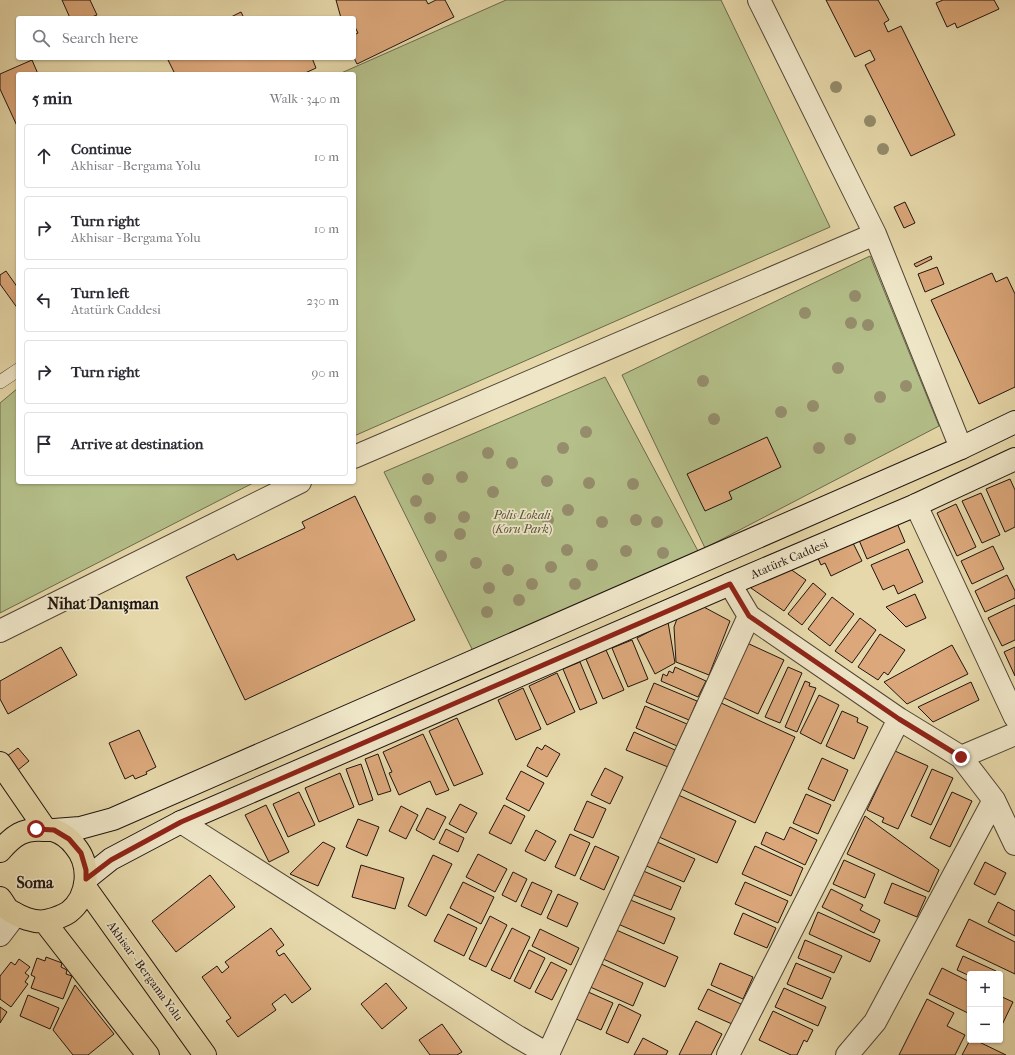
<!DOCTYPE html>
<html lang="en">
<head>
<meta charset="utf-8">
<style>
  body { margin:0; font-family:"IM FELL French Canon",serif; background:#f2f2f3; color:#2b2b33 }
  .controls { position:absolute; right:12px; bottom:12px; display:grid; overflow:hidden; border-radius:4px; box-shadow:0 1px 3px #0004 }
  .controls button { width:36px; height:36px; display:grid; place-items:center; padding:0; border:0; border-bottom:1px solid #e1e1e2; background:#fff; color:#2b2b33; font:20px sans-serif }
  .stop { position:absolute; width:12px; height:12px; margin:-9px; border:3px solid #8f2418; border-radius:50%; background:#fff }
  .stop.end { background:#8f2418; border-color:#fff; box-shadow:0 1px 4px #0008 }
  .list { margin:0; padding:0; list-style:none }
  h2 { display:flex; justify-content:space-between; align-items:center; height:52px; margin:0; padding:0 16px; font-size:17px }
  h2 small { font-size:13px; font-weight:400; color:#7c7c81 }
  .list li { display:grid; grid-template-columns:26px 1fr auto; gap:12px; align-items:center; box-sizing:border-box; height:64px; margin:0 8px 8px; padding:0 8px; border:1px solid #e1e1e2; border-radius:4px }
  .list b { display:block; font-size:15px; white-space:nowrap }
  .list p { margin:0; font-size:13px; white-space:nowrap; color:#7c7c81 }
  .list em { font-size:13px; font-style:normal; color:#7c7c81 }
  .icon { flex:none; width:22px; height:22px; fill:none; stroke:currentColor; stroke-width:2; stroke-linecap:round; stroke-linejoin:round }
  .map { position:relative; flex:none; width:1015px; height:1055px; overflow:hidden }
  .search { position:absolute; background:#fff; box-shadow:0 1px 3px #0004; left:16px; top:16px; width:340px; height:44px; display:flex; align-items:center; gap:10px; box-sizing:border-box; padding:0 14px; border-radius:4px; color:#7c7c81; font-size:15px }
  .panel { position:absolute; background:#fff; box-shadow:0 1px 3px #0004; left:16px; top:72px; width:340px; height:412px; border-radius:4px }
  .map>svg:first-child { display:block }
</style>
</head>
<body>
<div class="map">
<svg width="1015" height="1055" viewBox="0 0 1015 1055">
  <rect width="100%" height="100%" fill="#e6d8aa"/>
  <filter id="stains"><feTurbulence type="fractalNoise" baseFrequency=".005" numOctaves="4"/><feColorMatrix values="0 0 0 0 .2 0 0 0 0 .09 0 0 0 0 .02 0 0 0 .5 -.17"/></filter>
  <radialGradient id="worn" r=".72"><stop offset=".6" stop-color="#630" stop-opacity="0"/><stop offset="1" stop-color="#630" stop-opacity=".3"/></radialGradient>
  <path fill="#b4bf89" stroke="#6a6a4c" d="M506,0H721L830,227L354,436V74H339Z
    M870,256L939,426L705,548L622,375Z
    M605,377L698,551L475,655L384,472Z
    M18,388V482H255L0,613V403Z"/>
  <path fill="#dca87b" stroke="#1f140f" d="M62,0H90L97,15L89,18H70Z
    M336,0H426L428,4L436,0H445L454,17L357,64L354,58V35L358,33L354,25V18H341Z
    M826,0H878L889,20L884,23L888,32L901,26L955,135L911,156L865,65L875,60L870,50L855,57Z
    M943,0H994L999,9L957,28L955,23L947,27L936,3Z
    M241,12L244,18H229Z
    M167,58H312L316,68L303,74H175Z
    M32,60L38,74H18V128L0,89V74Z
    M905,202L915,223L904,228L894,207Z
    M931,256L932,259L916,267L914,264Z
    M937,267L944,284L925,292L918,274Z
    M6,271L18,288V309L0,284V275Z
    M992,273L996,282L1007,277L1015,294V387L979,404L931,300Z
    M767,437L781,467L729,492L732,499L705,511L687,474Z
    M1010,479L1015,490V527L1005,532L986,489Z
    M981,493L1000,535L982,543L962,501Z
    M355,496L415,620L245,700L186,577L234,554L237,560L305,528L302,522Z
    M956,504L976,547L957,556L937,513Z
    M894,516L905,542L867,559L856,533Z
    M850,537L862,561L831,576L825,563L821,565L816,554Z
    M993,546L1004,569L972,584L961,561Z
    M908,549L923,582L898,594L894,585L883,590L871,565Z
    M783,564L806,580L784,611L751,588L762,573L772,579Z
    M1007,575L1015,591V598L985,612L975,591Z
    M813,583L826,594L802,625L788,614Z
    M915,594L926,618L906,627L886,607Z
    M832,597L854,614L830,646L808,629Z
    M700,605L730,621L709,675L676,662L674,627L678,616Z
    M1015,605V640L1002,646L988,618Z
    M860,618L876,630L852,663L835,651Z
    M668,622L675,663L655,674L637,638Z
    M880,634L905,650L888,675L884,672L878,680L858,667Z
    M632,640L648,679L628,687L612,648Z
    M747,643L784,660L758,714L722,697Z
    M952,645L968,674L907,704L884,682Z
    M61,647L77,675L8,714L0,699V681Z
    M1015,647V676L1004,652Z
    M606,650L624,690L603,699L586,659Z
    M580,662L597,703L580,710L563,669Z
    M675,667L706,681L698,697L661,681L663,674L667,676L669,671L673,673Z
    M788,667L802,673L780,723L765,717Z
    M557,673L575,712L547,725L529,686Z
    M805,681L810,683L809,686L816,688L797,732L785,727Z
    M971,682L979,700L933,722L918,707Z
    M654,683L697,701L689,720L646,702Z
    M523,688L541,729L516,740L498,700Z
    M819,695L839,705L821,744L800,733Z
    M719,702L795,737L755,823L679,788Z
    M645,706L687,724L677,746L636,728Z
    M842,711L858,718L857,722L868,727L854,759L826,746Z
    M457,718L483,774L454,786L429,731Z
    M139,730L156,767L146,772L147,774L135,779L133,775L125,779L109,743Z
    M634,732L675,750L668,767L626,750Z
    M423,734L449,790L436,795L430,781L399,795L389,773L392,772L383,752Z
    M545,745L560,754L547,777L527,766L537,747L542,750Z
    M18,748L29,761L18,770L7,756Z
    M895,751L928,766L898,829L882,822L884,818L867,810Z
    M378,754L391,791L378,795L365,759Z
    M822,758L848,770L834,801L808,789Z
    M361,764L373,800L359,805L346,769Z
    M605,768L623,777L610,804L591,795Z
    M932,769L953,778L931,825L911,816Z
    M521,771L544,783L529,811L506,799Z
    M340,773L354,807L319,822L305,788Z
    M299,792L315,825L288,837L273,804Z
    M952,792L972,801L950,847L930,838Z
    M676,794L736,821L717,863L657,836Z
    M806,794L831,805L818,834L793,823Z
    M587,801L606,809L593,838L574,830Z
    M460,804L477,813L466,833L449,824Z
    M266,805L289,852L269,862L245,815Z
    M504,805L525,816L511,844L489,833Z
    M401,806L418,815L406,839L389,831Z
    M427,808L446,817L434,840L416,830Z
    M865,816L939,870L929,892L847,854Z
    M358,819L379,827L367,856L346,847Z
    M790,827L817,840L805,865L761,844L766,832L784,840Z
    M446,829L464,838L458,852L439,843Z
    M536,830L556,841L545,861L525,851Z
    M570,834L590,843L575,876L555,867Z
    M655,841L695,859L684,882L644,865Z
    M323,842L335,848L318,886L290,874Z
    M595,846L619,857L604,890L580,879Z
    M755,846L803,868L791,896L742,874Z
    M478,854L507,869L495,892L466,877Z
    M433,855L452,864L426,916L408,906Z
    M844,860L875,874L865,898L833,884Z
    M985,862L1006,873L995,895L974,884Z
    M361,865L404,878L395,909L352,897Z
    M641,870L681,887L671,910L631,894Z
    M513,872L527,879L516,902L502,895Z
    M210,875L235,907L176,952L152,921Z
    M463,882L494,897L481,924L450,908Z
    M532,882L552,891L541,915L521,906Z
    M745,882L788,901L778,923L735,904Z
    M892,883L926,897L917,917L884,903Z
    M831,889L863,905L860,910L880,920L874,933L822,907Z
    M558,894L578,903L567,927L547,918Z
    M628,899L675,918L664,944L618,924Z
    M998,902L1015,911V936L988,922Z
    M818,912L880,940L870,962L809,934Z
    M743,913L776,928L767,948L734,934Z
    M448,914L477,928L464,956L434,941Z
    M490,916L507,925L486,967L469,959Z
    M969,919L1015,942V974L956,946Z
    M271,928L284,945L276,951L279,956L284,953L311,989L292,1003L285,994L272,1004L276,1010L238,1037L226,1021L231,1018L202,977L217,966L222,973L229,967L225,962Z
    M512,928L530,937L510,979L491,970Z
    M540,929L579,948L571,965L532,946Z
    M614,929L678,957L665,987L601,958Z
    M805,940L842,956L834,973L798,958Z
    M529,950L545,958L530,989L514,981Z
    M963,956L996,971L994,974H970V976L957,970Z
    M46,957L62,963L61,967L67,970L66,974L72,976L63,999L31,988L35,977L31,975L37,958L45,961Z
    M19,959L30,967L25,973L29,976L25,982L28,984L11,1007L0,999V976L11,962L15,965Z
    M551,962L567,970L552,1000L535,992Z
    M599,963L643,983L633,1006L588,986Z
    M720,963L753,977L743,999L711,985Z
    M796,963L831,978L822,999L787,984Z
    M942,968L970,982V1014L929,994Z
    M386,983L407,1008L382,1029L361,1004Z
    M75,985L114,1034L88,1055H73L53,1030Z
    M784,988L826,1007L818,1026L775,1007Z
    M708,989L741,1004L732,1024L698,1009Z
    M586,991L613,1003L601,1030L574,1018Z
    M28,995L59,1008L50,1029L20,1016Z
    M1000,996L1013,1002L1000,1029Z
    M927,999L954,1013L947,1026L965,1035L955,1055H899Z
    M619,1004L641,1015L628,1043L606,1033Z
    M0,1007L7,1012L0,1023Z
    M773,1011L813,1030L807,1042L804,1040L797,1055H791L759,1040Z
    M696,1021L722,1034L711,1055H679Z
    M442,1024L462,1052L457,1055H430L419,1040Z
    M643,1038L668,1051L666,1055H634Z
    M970,1040H975L1006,1055H962Z"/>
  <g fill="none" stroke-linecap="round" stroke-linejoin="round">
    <defs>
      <path id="service" d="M0,382L18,370"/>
      <path id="minor" d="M759,0L875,234L961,448
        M354,457L875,234
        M916,505L1015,717
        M730,584L749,616L899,719L961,757L994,800L1015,844
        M0,631L300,482
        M961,757L1015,734
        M181,822L518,1037L549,1055
        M0,935L16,914
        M548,1054L749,616
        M728,1055L899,719
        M847,1055L875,1022L994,800"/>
      <path id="secondary" d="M54,830L80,828L113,819L961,448L1015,422
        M86,879L111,859L181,822L730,584L916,505L1015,459"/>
      <path id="primary" d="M0,763L46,830
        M0,851C13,836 23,828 44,830C47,830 51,830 53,830C62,833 70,839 75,846C91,865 89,896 69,912C62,917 54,919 46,921C34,923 19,917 9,910C5,907 3,901 0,898
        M85,887L205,1055
        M44,921L148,1055"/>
    </defs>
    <use href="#service" stroke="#514536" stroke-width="14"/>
    <use href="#minor" stroke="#514536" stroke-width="24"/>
    <use href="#secondary" stroke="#1f140f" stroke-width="24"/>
    <use href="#primary" stroke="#1f140f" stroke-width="24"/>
    <use href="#service" stroke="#efe6c8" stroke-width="13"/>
    <use href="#minor" stroke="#efe6c8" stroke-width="22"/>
    <use href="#secondary" stroke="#efe6c8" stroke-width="22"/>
    <use href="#primary" stroke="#e6d8aa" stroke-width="22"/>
  </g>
  <g fill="#958d6c">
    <circle cx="836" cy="87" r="6"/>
    <circle cx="870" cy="121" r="6"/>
    <circle cx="883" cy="149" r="6"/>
    <circle cx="855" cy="296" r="6"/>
    <circle cx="805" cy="313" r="6"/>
    <circle cx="851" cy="323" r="6"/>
    <circle cx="868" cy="325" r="6"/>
    <circle cx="838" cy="368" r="6"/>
    <circle cx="703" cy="381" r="6"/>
    <circle cx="906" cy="386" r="6"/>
    <circle cx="880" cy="397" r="6"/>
    <circle cx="813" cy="406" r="6"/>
    <circle cx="781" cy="412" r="6"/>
    <circle cx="714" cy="419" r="6"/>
    <circle cx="586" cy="432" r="6"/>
    <circle cx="850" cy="439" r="6"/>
    <circle cx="563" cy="448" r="6"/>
    <circle cx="819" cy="448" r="6"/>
    <circle cx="488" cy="453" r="6"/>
    <circle cx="512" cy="463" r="6"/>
    <circle cx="462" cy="477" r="6"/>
    <circle cx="428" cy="479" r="6"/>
    <circle cx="547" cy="481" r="6"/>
    <circle cx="589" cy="483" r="6"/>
    <circle cx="633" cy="484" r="6"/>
    <circle cx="493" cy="492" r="6"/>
    <circle cx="416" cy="501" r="6"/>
    <circle cx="568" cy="510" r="6"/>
    <circle cx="464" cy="517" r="6"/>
    <circle cx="430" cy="518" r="6"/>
    <circle cx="548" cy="520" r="6"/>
    <circle cx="636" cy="520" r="6"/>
    <circle cx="602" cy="522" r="6"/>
    <circle cx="657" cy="522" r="6"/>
    <circle cx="460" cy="534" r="6"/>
    <circle cx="567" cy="550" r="6"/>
    <circle cx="626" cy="551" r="6"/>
    <circle cx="663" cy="553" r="6"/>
    <circle cx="441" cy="556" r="6"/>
    <circle cx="476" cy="563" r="6"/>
    <circle cx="592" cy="565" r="6"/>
    <circle cx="551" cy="567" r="6"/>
    <circle cx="508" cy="570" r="6"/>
    <circle cx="532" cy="584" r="6"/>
    <circle cx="575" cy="584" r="6"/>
    <circle cx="489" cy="588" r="6"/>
    <circle cx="519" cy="600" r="6"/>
    <circle cx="487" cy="612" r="6"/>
  </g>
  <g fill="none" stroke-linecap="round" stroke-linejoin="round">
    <path stroke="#8f2418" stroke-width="5" d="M36,829L54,830L69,839L81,853L86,870V879L111,860L181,822L730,584L749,616L899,719L961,757"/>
  </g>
  <g text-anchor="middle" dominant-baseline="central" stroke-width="3.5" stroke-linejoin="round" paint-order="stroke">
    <g font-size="12" font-style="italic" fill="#53503a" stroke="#efe6c8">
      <text x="522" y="515">Polis Lokali<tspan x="522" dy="14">(Koru Park)</tspan></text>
    </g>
    <g font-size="12" fill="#1f140f" stroke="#efe6c8">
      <text transform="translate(789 559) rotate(-23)">Atatürk Caddesi</text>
      <text transform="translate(145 971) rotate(54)">Akhisar - Bergama Yolu</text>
    </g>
    <g font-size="16" font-weight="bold" fill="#1f140f" stroke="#efe6c8">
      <text x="103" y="603">Nihat Danışman</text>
      <text x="35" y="882">Soma</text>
    </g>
  </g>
  <rect width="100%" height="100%" filter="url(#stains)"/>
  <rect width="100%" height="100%" fill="url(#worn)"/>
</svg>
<div class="controls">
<button>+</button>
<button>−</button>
</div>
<div class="stop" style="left:36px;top:829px"></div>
<div class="stop end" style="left:961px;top:757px"></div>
<div class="search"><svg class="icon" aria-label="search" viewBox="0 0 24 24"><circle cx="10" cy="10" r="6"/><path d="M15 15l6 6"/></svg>Search here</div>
<section class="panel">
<h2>5 min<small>Walk · 340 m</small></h2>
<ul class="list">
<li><svg class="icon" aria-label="ahead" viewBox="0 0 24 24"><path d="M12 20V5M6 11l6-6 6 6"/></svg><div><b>Continue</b><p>Akhisar - Bergama Yolu</p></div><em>10 m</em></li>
<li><svg class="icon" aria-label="right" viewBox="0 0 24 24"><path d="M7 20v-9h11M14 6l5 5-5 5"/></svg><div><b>Turn right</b><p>Akhisar - Bergama Yolu</p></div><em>10 m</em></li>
<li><svg class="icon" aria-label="left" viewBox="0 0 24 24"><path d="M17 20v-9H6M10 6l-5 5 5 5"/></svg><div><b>Turn left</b><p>Atatürk Caddesi</p></div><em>230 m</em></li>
<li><svg class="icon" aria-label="right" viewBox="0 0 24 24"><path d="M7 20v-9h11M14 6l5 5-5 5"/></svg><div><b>Turn right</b></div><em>90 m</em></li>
<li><svg class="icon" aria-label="arrive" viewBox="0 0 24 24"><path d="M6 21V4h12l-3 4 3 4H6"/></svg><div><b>Arrive at destination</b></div></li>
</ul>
</section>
</div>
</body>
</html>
